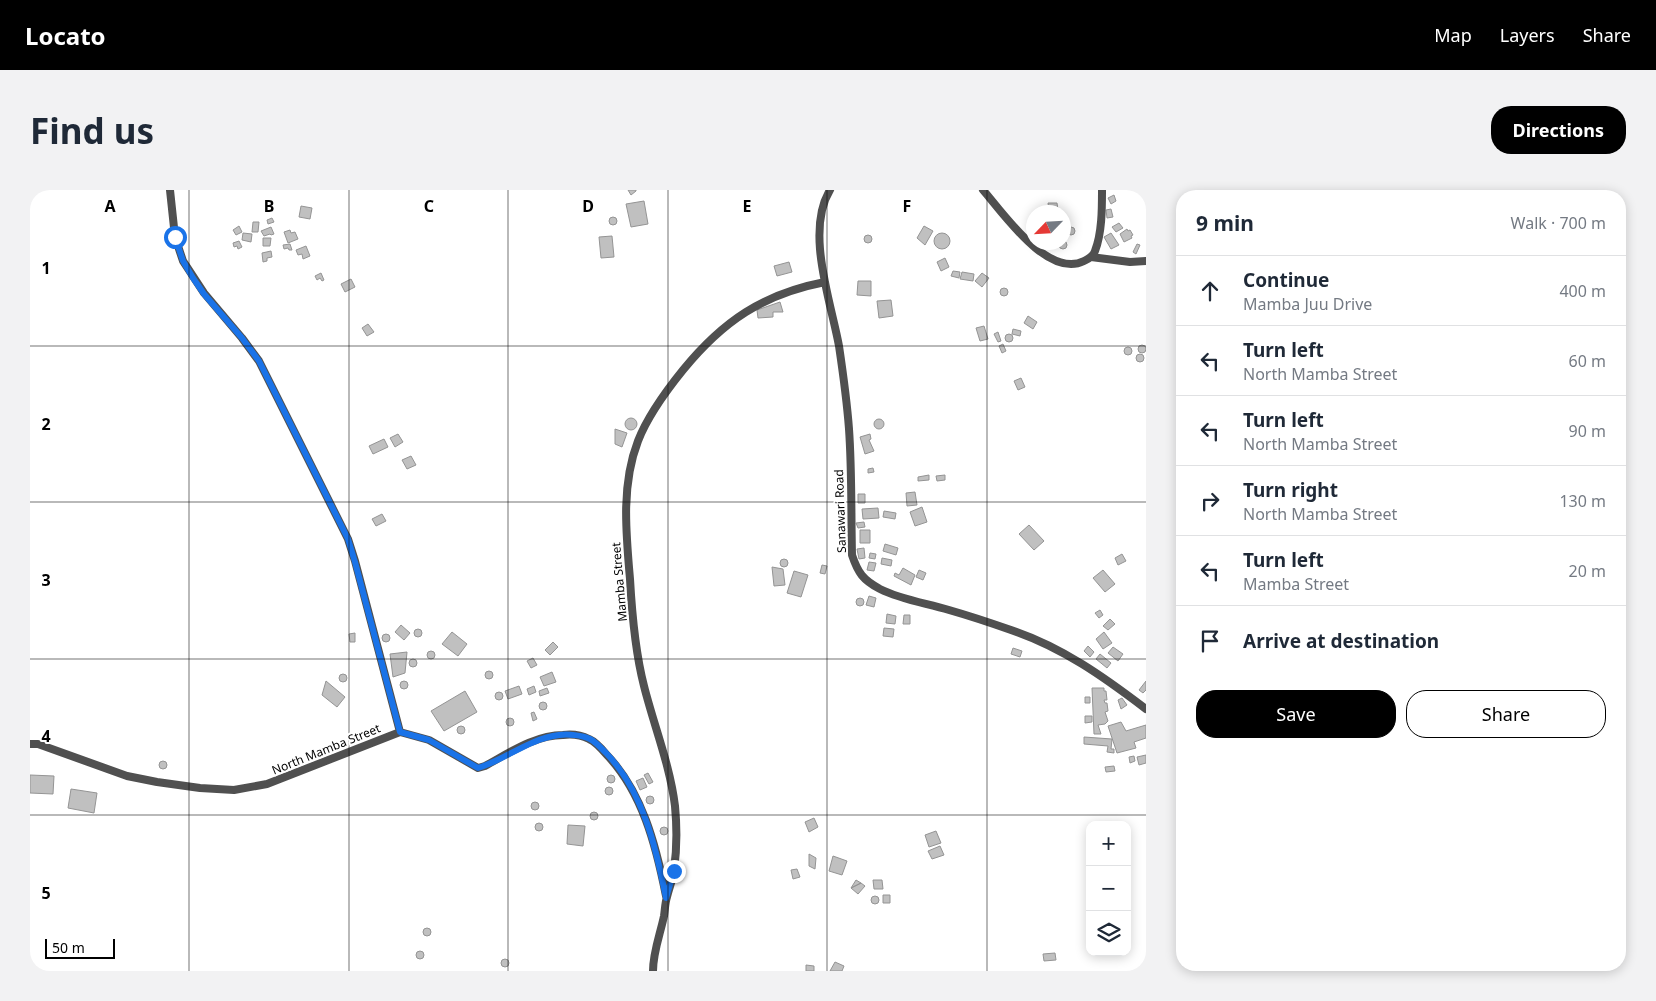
<!DOCTYPE html>
<html lang="en">
<head>
<meta charset="utf-8">
<style>
  body { margin:0; font-family:"Noto Sans",sans-serif; background:#f2f2f3; color:#1f2937 }
  .controls { position:absolute; right:15px; bottom:15px; display:grid; overflow:hidden; border-radius:10px; box-shadow:0 2px 12px #0003 }
  .controls button { width:45px; height:45px; display:grid; place-items:center; padding:0; border:0; border-bottom:1px solid #e0e1e3; background:#fff; color:#1f2937; font:25px sans-serif }
  .compass { position:absolute; left:996px; top:15px; width:45px; height:45px; border-radius:50%; background:#fff; box-shadow:0 2px 12px #0003; rotate:245deg }
  .scale { position:absolute; left:15px; bottom:12px; width:70px; box-sizing:border-box; padding-left:5px; border:2px solid #000; border-top:0; font-size:14px; line-height:18px; white-space:nowrap; color:#000; -webkit-text-stroke:4px #fff; paint-order:stroke }
  .stop { position:absolute; width:15px; height:15px; margin:-11px; border:4px solid #1a73e8; border-radius:50%; background:#fff }
  .stop.end { background:#1a73e8; border-color:#fff; box-shadow:0 1px 5px #0008 }
  .list { margin:0; padding:0; list-style:none }
  h2 { display:flex; justify-content:space-between; align-items:center; height:65px; margin:0; padding:0 20px; font-size:21px }
  h2 small { font-size:16px; font-weight:400; color:#747a83 }
  .list li { display:grid; grid-template-columns:32px 1fr auto; gap:15px; align-items:center; box-sizing:border-box; height:70px; padding:0 20px; border-top:1px solid #e0e1e3 }
  .list b { display:block; font-size:19px; white-space:nowrap }
  .list p { margin:0; font-size:16px; white-space:nowrap; color:#747a83 }
  .list em { font-size:16px; font-style:normal; color:#747a83 }
  .actions { display:flex; gap:10px; padding:15px 20px }
  .actions a { flex:1; padding:11px 0; border:1px solid #000; border-radius:20px; text-align:center; font-size:18px; color:#000 }
  .actions .main { background:#000; color:#fff }
  .icon { flex:none; width:28px; height:28px; fill:none; stroke:currentColor; stroke-width:2; stroke-linecap:round; stroke-linejoin:round }
  .map { position:relative; flex:none; width:1116px; height:781px; overflow:hidden; border-radius:20px }
  header { display:flex; align-items:center; gap:30px; box-sizing:border-box; height:70px; padding:0 25px; background:#000; color:#fff }
  header strong { font-size:24px }
  nav { display:flex; gap:28px; margin-inline-start:auto; font-size:18px }
  .intro { display:flex; align-items:center; justify-content:space-between; box-sizing:border-box; height:120px; padding:0 30px }
  h1 { margin:0; font-size:35px }
  .button { padding:12px 22px; border-radius:20px; background:#000; color:#fff; font-size:18px; font-weight:700 }
  main { display:flex; gap:30px; padding:0 30px }
  aside { flex:1; background:#fff; border-radius:20px; box-shadow:0 2px 12px #0003 }
  .map>svg:first-child { display:block }
</style>
</head>
<body>
<header>
<strong>Locato</strong>
<nav><a>Map</a><a>Layers</a><a>Share</a></nav>
</header>
<div class="intro"><h1>Find us</h1><a class="button">Directions</a></div>
<main>
<div class="map">
<svg width="1116" height="781" viewBox="0 0 1116 781">
  <rect width="100%" height="100%" fill="#fff"/>
  <path fill="#c0c0c0" stroke="#949494" d="M598,0H606V1L601,5Z
    M1084,5L1086,11L1081,14L1078,8Z
    M614,11L618,34L601,37L596,14Z
    M1018,13H1027L1028,20H1019Z
    M271,16L282,18L280,29L269,27Z
    M1081,19L1083,27L1077,28L1076,20Z
    M579 31a4 4 0 1 1 8 0a4 4 0 1 1-8 0Z
    M242,28L244,32L238,34L237,30Z
    M223,32H229L228,42H222Z
    M1089,33L1093,38L1086,42L1082,37Z
    M209,36L212,42L206,45L203,40Z
    M894,36L903,41L895,55L887,48Z
    M1037 41a4 4 0 1 1 8 0a4 4 0 1 1-8 0Z
    M241,37L244,44L241,45L240,44L234,46L231,41Z
    M1097,39L1098,41L1100,40L1103,45L1101,46L1102,48L1094,52L1090,44Z
    M260,40L261,43L265,42L268,49L258,53L254,42Z
    M904 51a8 8 0 1 1 16 0a8 8 0 1 1-16 0Z
    M213,43L222,44L221,52L212,50Z
    M1081,43L1089,55L1081,59L1074,47Z
    M834 49a4 4 0 1 1 8 0a4 4 0 1 1-8 0Z
    M582,46L584,67L571,68L569,47Z
    M233,48H241L240,56H233Z
    M209,51L212,57L208,59L207,56L204,57L203,53Z
    M1029 55a4 4 0 1 1 8 0a4 4 0 1 1-8 0Z
    M260,54L262,60H259L258,58L254,59L253,55Z
    M1107,54L1110,55L1106,64L1103,62Z
    M276,56L280,66L273,69L272,64L268,65L266,60Z
    M241,61L242,67L237,68V71L233,72L232,63Z
    M915,68L919,77L911,81L907,72Z
    M759,72L762,82L747,86L744,76Z
    M923,81L930,82L929,88L921,86Z
    M932,82L944,84L943,91L930,89Z
    M291,83L294,90L292,91L290,88L287,90L285,86Z
    M952,83L959,88L952,97L945,91Z
    M321,89L325,97L315,102L311,94Z
    M828,91H841V106L827,105Z
    M970 102a4 4 0 1 1 8 0a4 4 0 1 1-8 0Z
    M861,110L863,126L849,128L847,111Z
    M750,112L753,122H743V127L728,128L727,120Z
    M998,126L1007,132L1003,139L994,133Z
    M338,134L344,142L337,146L332,138Z
    M954,136L958,149L950,151L946,138Z
    M983,139L991,141L990,146L982,144Z
    M968,142L971,151L968,152L964,144Z
    M975 148a4 4 0 1 1 8 0a4 4 0 1 1-8 0Z
    M973,154L976,161L972,163L969,156Z
    M1108 159a4 4 0 1 1 8 0a4 4 0 1 1-8 0Z
    M1094 161a4 4 0 1 1 8 0a4 4 0 1 1-8 0Z
    M1106 168a4 4 0 1 1 8 0a4 4 0 1 1-8 0Z
    M991,188L995,197L988,200L984,191Z
    M595 234a6 6 0 1 1 12 0a6 6 0 1 1-12 0Z
    M844 234a5 5 0 1 1 10 0a5 5 0 1 1-10 0Z
    M585,239L597,243L592,257L585,254Z
    M368,244L373,252L365,257L360,248Z
    M840,244L841,249L839,250L844,261L835,264L830,247Z
    M354,249L358,257L343,264L339,256Z
    M381,266L386,275L377,279L372,270Z
    M843,278L844,282L838,283V279Z
    M899,285V290L888,291V287Z
    M915,285V290L907,291L906,286Z
    M885,302L887,315L877,316L876,303Z
    M828,304H835V313H828Z
    M892,317L897,332L885,336L880,322Z
    M848,318L849,328L833,329L832,319Z
    M854,321L866,323L865,329L853,327Z
    M352,324L356,331L346,336L342,329Z
    M834,332L835,337L828,338L826,333Z
    M999,335L1014,351L1004,360L989,344Z
    M830,340H840V353H830Z
    M855,354L868,358L866,365L853,361Z
    M834,358L835,368L829,369L827,359Z
    M840,363L846,364L845,369L839,368Z
    M1092,364L1096,371L1088,375L1085,368Z
    M852,368L862,370L861,376L851,374Z
    M750 373a4 4 0 1 1 8 0a4 4 0 1 1-8 0Z
    M839,372L846,373L844,381L837,380Z
    M792,375L797,376L795,384L790,383Z
    M742,377L753,379L755,395L744,396Z
    M873,378L885,385L881,395L864,386L865,383L869,385Z
    M889,380L896,383L893,390L886,387Z
    M1073,380L1085,394L1075,402L1063,388Z
    M764,381L778,385L771,407L757,403Z
    M839,406L846,408L844,417L836,415Z
    M826 412a4 4 0 1 1 8 0a4 4 0 1 1-8 0Z
    M1070,420L1073,425L1069,428L1065,423Z
    M857,424L866,426L865,434L856,433Z
    M874,425H880V434H873Z
    M1080,429L1085,434L1078,440L1073,436Z
    M371,435L380,443L374,450L365,442Z
    M854,438L864,439L863,447L853,446Z
    M384 443a4 4 0 1 1 8 0a4 4 0 1 1-8 0Z
    M422,442L437,454L428,466L412,454Z
    M1074,442L1082,453L1073,459L1066,449Z
    M325,443V452H320L319,444Z
    M352 448a4 4 0 1 1 8 0a4 4 0 1 1-8 0Z
    M523,452L528,457L520,465L515,460Z
    M1058,456L1064,462L1060,467L1054,461Z
    M1083,457L1093,464L1088,471L1078,463Z
    M983,458L992,461L990,467L981,464Z
    M397 465a4 4 0 1 1 8 0a4 4 0 1 1-8 0Z
    M377,462L375,483L363,487L360,464Z
    M1070,464L1081,473L1077,478L1066,469Z
    M503,468L507,475L501,478L497,471Z
    M379 473a4 4 0 1 1 8 0a4 4 0 1 1-8 0Z
    M455 485a4 4 0 1 1 8 0a4 4 0 1 1-8 0Z
    M522,482L526,492L514,496L510,487Z
    M309 488a4 4 0 1 1 8 0a4 4 0 1 1-8 0Z
    M370 495a4 4 0 1 1 8 0a4 4 0 1 1-8 0Z
    M296,491L315,507L307,517L292,505Z
    M1116,491V500L1113,503L1109,500Z
    M489,496L492,504L478,509L475,501Z
    M504,496L506,502L499,505L497,499Z
    M517,498L519,503L510,506L509,501Z
    M1062,498H1074V501H1076L1077,510H1074L1075,513H1077L1078,521L1075,522L1078,531L1075,534L1068,535L1071,544H1064Z
    M435,501L447,522L414,541L401,521Z
    M465 506a4 4 0 1 1 8 0a4 4 0 1 1-8 0Z
    M1055,507H1060V513H1055Z
    M1092,508L1097,515L1091,519L1088,510Z
    M509 516a4 4 0 1 1 8 0a4 4 0 1 1-8 0Z
    M504,522L507,529L503,531L501,523Z
    M1055,526H1062V532L1055,533Z
    M476 532a4 4 0 1 1 8 0a4 4 0 1 1-8 0Z
    M1091,532L1096,541L1116,535V548L1104,552L1106,558L1087,563L1078,536Z
    M427 540a4 4 0 1 1 8 0a4 4 0 1 1-8 0Z
    M1054,547L1082,549L1081,559H1084V563L1077,562L1078,556L1054,554Z
    M1116,565V573L1109,575L1107,567Z
    M1104,566L1105,571L1100,573L1099,567Z
    M129 575a4 4 0 1 1 8 0a4 4 0 1 1-8 0Z
    M1084,576L1085,581L1076,582L1075,577Z
    M618,583L623,592L619,594L614,585Z
    M577 589a4 4 0 1 1 8 0a4 4 0 1 1-8 0Z
    M0,585L24,586L23,604L0,603Z
    M613,588L617,597L610,600L606,591Z
    M575 601a4 4 0 1 1 8 0a4 4 0 1 1-8 0Z
    M41,599L67,603L64,623L38,618Z
    M616 610a4 4 0 1 1 8 0a4 4 0 1 1-8 0Z
    M501 616a4 4 0 1 1 8 0a4 4 0 1 1-8 0Z
    M560 626a4 4 0 1 1 8 0a4 4 0 1 1-8 0Z
    M784,628L788,637L779,642L775,632Z
    M505 637a4 4 0 1 1 8 0a4 4 0 1 1-8 0Z
    M538,635L555,636L553,656L537,654Z
    M630 641a4 4 0 1 1 8 0a4 4 0 1 1-8 0Z
    M906,641L911,653L899,657L895,645Z
    M910,656L914,665L902,669L898,661Z
    M779,664L786,668L785,679L779,676Z
    M803,666L817,671L812,685L799,681Z
    M767,679L770,687L763,689L761,680Z
    M826,690L831,693L821,698Z
    M843,690H852L853,699H844Z
    M831,693L835,696L828,704L821,698Z
    M853,705H860V713H853Z
    M841 710a4 4 0 1 1 8 0a4 4 0 1 1-8 0Z
    M393 742a4 4 0 1 1 8 0a4 4 0 1 1-8 0Z
    M386 765a4 4 0 1 1 8 0a4 4 0 1 1-8 0Z
    M1025,763L1026,770L1014,771L1013,764Z
    M471 773a4 4 0 1 1 8 0a4 4 0 1 1-8 0Z
    M805,772L814,776L812,781H800Z
    M776,775L784,776V781H776Z"/>
  <g fill="none" stroke-linecap="round" stroke-linejoin="round">
    <path stroke="#505050" stroke-width="8" d="M140,0L145,47L153,71L174,103L212,148L229,171L318,349L325,371L370,542
      M800,0C775,41 801,112 809,156C813,183 817,212 819,239C822,281 821,323 822,365C828,383 833,390 850,399C872,410 896,413 919,420C940,426 961,433 981,440C1032,457 1074,487 1116,519
      M953,0C973,23 1018,89 1054,71C1058,69 1063,67 1065,61C1072,43 1072,19 1072,0
      M1061,67L1100,72L1116,71
      M0,554H8L97,586L127,592L170,598L204,600L237,594L370,542L399,550L448,578L455,576C479,563 505,545 533,545C541,544 551,545 559,549C566,552 571,558 576,564C612,601 626,655 636,706
      M623,781C623,762 630,745 634,726C635,720 635,713 637,707C639,698 643,689 644,680C647,659 647,637 645,616C640,575 624,536 614,496C605,461 602,425 600,389C596,343 591,295 608,251C618,225 636,201 653,180C693,131 733,104 795,92"/>
  </g>
  <g fill="none" stroke-linecap="round" stroke-linejoin="round">
    <path stroke="#1a73e8" stroke-width="6" d="M145,47L153,71L163,88L174,104L212,148L229,171L318,349L325,372L370,542L399,550L448,578C477,569 498,549 529,545C538,544 552,545 560,549C566,552 572,559 577,564C613,602 626,657 636,708L644,681"/>
  </g>
  <path fill="none" stroke="#000" stroke-width="1" stroke-opacity="0.55" d="M159,0V781M319,0V781M478,0V781M638,0V781M797,0V781M957,0V781M0,156H1116M0,312H1116M0,469H1116M0,625H1116"/>
  <g text-anchor="middle" dominant-baseline="central" stroke-width="4" stroke-linejoin="round" paint-order="stroke">
    <g font-size="12" fill="#000" stroke="#fff">
      <text transform="translate(810 321) rotate(-92)">Sanawari Road</text>
      <text transform="translate(589 392) rotate(-95)">Mamba Street</text>
      <text transform="translate(296 559) rotate(-22)">North Mamba Street</text>
    </g>
  </g>
  <g font-size="16" text-anchor="middle" font-weight="bold" fill="#000" stroke="#fff" stroke-width="4" stroke-linejoin="round" paint-order="stroke">
    <text x="80" y="22">A</text>
    <text x="239" y="22">B</text>
    <text x="399" y="22">C</text>
    <text x="558" y="22">D</text>
    <text x="717" y="22">E</text>
    <text x="877" y="22">F</text>
    <text x="16" y="84">1</text>
    <text x="16" y="240">2</text>
    <text x="16" y="396">3</text>
    <text x="16" y="552">4</text>
    <text x="16" y="709">5</text>
  </g>
</svg>
<div class="controls">
<button>+</button>
<button>−</button>
<button><svg class="icon" aria-label="layers" viewBox="0 0 24 24"><path d="M12 4l9 5-9 5-9-5zM3 14l9 5 9-5"/></svg></button>
</div>
<svg class="compass" viewBox="-18 -18 36 36"><path d="M0-13l5 13h-10z" fill="#e53935"/><path d="M0 13l5-13h-10z" fill="#747a83"/></svg>
<div class="scale">50 m</div>
<div class="stop" style="left:145px;top:47px"></div>
<div class="stop end" style="left:644px;top:681px"></div>
</div>
<aside>
<h2>9 min<small>Walk · 700 m</small></h2>
<ul class="list">
<li><svg class="icon" aria-label="ahead" viewBox="0 0 24 24"><path d="M12 20V5M6 11l6-6 6 6"/></svg><div><b>Continue</b><p>Mamba Juu Drive</p></div><em>400 m</em></li>
<li><svg class="icon" aria-label="left" viewBox="0 0 24 24"><path d="M17 20v-9H6M10 6l-5 5 5 5"/></svg><div><b>Turn left</b><p>North Mamba Street</p></div><em>60 m</em></li>
<li><svg class="icon" aria-label="left" viewBox="0 0 24 24"><path d="M17 20v-9H6M10 6l-5 5 5 5"/></svg><div><b>Turn left</b><p>North Mamba Street</p></div><em>90 m</em></li>
<li><svg class="icon" aria-label="right" viewBox="0 0 24 24"><path d="M7 20v-9h11M14 6l5 5-5 5"/></svg><div><b>Turn right</b><p>North Mamba Street</p></div><em>130 m</em></li>
<li><svg class="icon" aria-label="left" viewBox="0 0 24 24"><path d="M17 20v-9H6M10 6l-5 5 5 5"/></svg><div><b>Turn left</b><p>Mamba Street</p></div><em>20 m</em></li>
<li><svg class="icon" aria-label="arrive" viewBox="0 0 24 24"><path d="M6 21V4h12l-3 4 3 4H6"/></svg><div><b>Arrive at destination</b></div></li>
</ul>
<div class="actions"><a class="main">Save</a><a>Share</a></div>
</aside>
</main>
</body>
</html>
